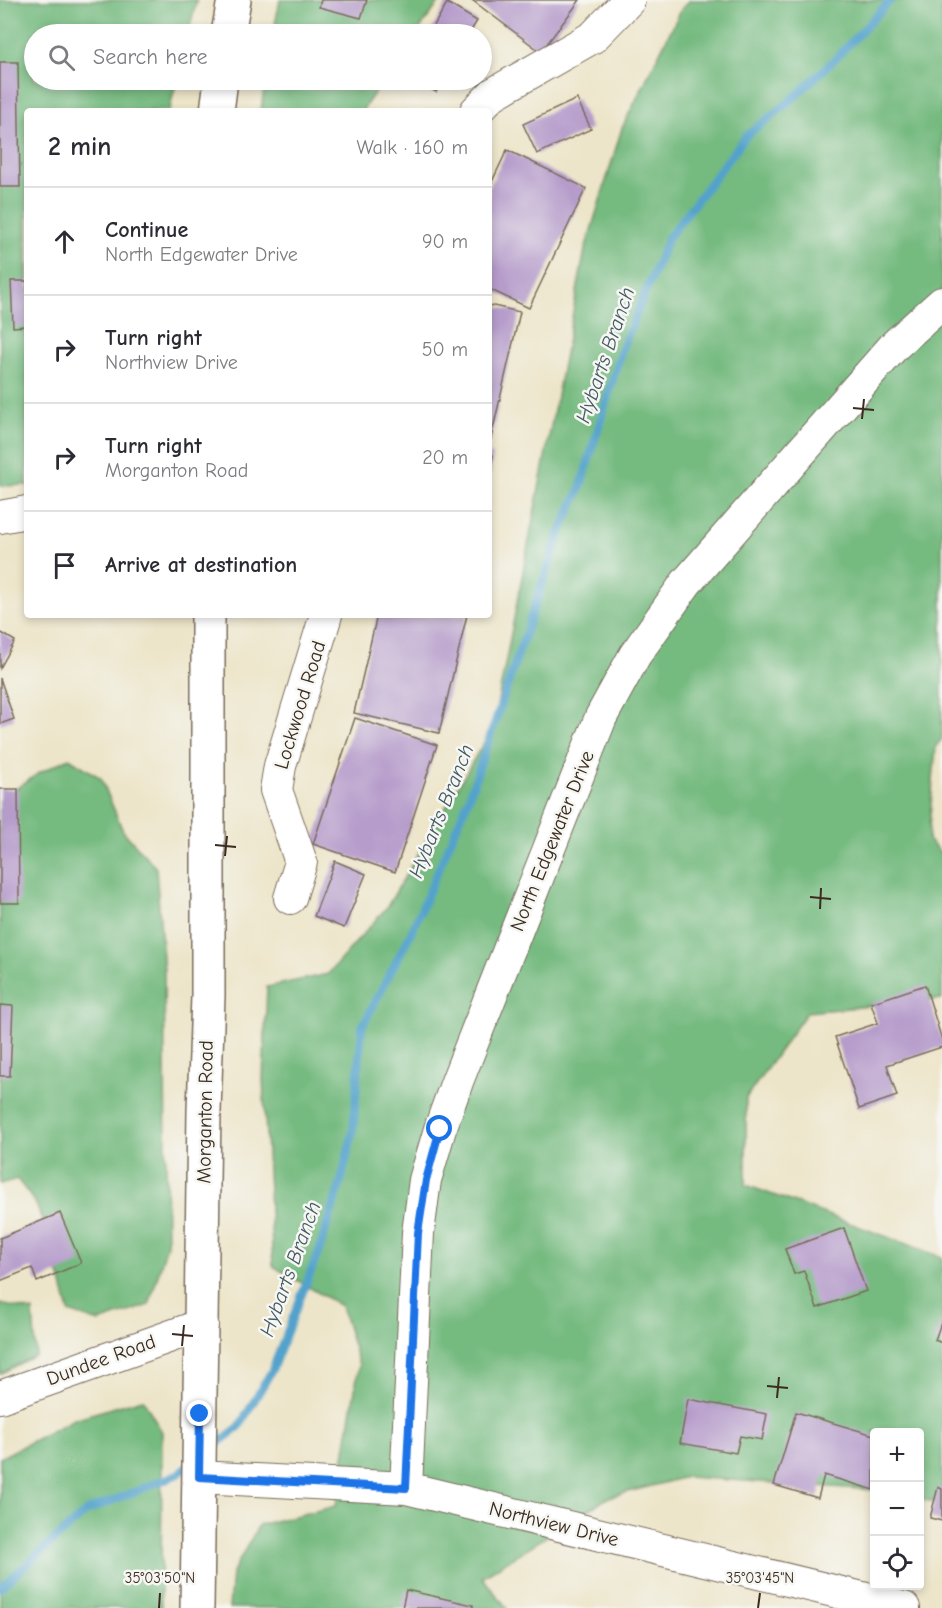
<!DOCTYPE html>
<html lang="en">
<head>
<meta charset="utf-8">
<style>
  body { margin:0; font-family:"Comic Neue",sans-serif; background:#f7f7f7; color:#2b2b33 }
  .controls { position:absolute; right:18px; bottom:18px; display:grid; overflow:hidden; border-radius:6px; box-shadow:0 3px 9px #0003 }
  .controls button { width:54px; height:54px; display:grid; place-items:center; padding:0; border:0; border-bottom:2px solid #e1e1e2; background:#fff; color:#2b2b33; font:30px sans-serif }
  .stop { position:absolute; width:18px; height:18px; margin:-14px; border:4px solid #1a73e8; border-radius:50%; background:#fff }
  .stop.end { background:#1a73e8; border-color:#fff; box-shadow:0 2px 6px #0008 }
  .list { margin:0; padding:0; list-style:none }
  h2 { display:flex; justify-content:space-between; align-items:center; height:78px; margin:0; padding:0 24px; font-size:26px }
  h2 small { font-size:20px; font-weight:400; color:#7c7c81 }
  .list li { display:grid; grid-template-columns:39px 1fr auto; gap:18px; align-items:center; box-sizing:border-box; height:108px; padding:0 24px; border-top:2px solid #e1e1e2 }
  .list b { display:block; font-size:22px; white-space:nowrap }
  .list p { margin:0; font-size:20px; white-space:nowrap; color:#7c7c81 }
  .list em { font-size:20px; font-style:normal; color:#7c7c81 }
  .icon { flex:none; width:33px; height:33px; fill:none; stroke:currentColor; stroke-width:2; stroke-linecap:round; stroke-linejoin:round }
  .map { position:relative; flex:none; width:942px; height:1608px; overflow:hidden }
  .search { position:absolute; background:#fff; box-shadow:0 3px 9px #0003; left:24px; top:24px; width:468px; height:66px; display:flex; align-items:center; gap:15px; box-sizing:border-box; padding:0 21px; border-radius:33px; color:#7c7c81; font-size:22px }
  .panel { position:absolute; background:#fff; box-shadow:0 3px 9px #0003; left:24px; top:108px; width:468px; height:510px; border-radius:6px }
  .map>svg:first-child { display:block }
</style>
</head>
<body>
<div class="map">
<svg width="942" height="1608" viewBox="0 0 942 1608">
  <rect width="100%" height="100%" fill="#f6f6f2"/>
  <filter id="ink" filterUnits="userSpaceOnUse"><feTurbulence type="fractalNoise" baseFrequency=".0167" numOctaves="2"/><feDisplacementMap in="SourceGraphic" scale="12" xChannelSelector="R" yChannelSelector="G"/><feConvolveMatrix kernelMatrix="1 2 1 2 8 2 1 2 1" color-interpolation-filters="sRGB"/></filter>
  <filter id="wash" filterUnits="userSpaceOnUse"><feTurbulence type="fractalNoise" baseFrequency=".008" numOctaves="4" result="noise"/><feDisplacementMap in="SourceGraphic" scale="24" xChannelSelector="R" yChannelSelector="G"/><feGaussianBlur stdDeviation="1.35" result="paint"/><feColorMatrix in="noise" values="0 0 0 0 0 0 0 0 0 0 0 0 0 0 0 0 0 1.4 0 .05"/><feComposite in="paint" operator="in"/></filter>
  <g filter="url(#wash)">
    <rect width="100%" height="100%" fill="#ede5c9"/>
    <path fill="#74ba7f" stroke="#58724e" stroke-width="1.5" d="M0,0H197L188,34H34V80H177L169,111H27V485L0,486Z
      M280,0H441L416,34H273Z
      M690,0H942V739L936,746L928,840L942,854V999L807,1012L746,1098V1185L942,1257V1503L920,1499V1432H874V1490L686,1477L609,1497L482,1577L507,1608H229L232,1573L259,1525L336,1506L359,1365L341,1306L273,1266L263,1079L267,987L328,974L387,907L493,727L585,250L622,128L682,8Z
      M265,80H383L362,111H261Z
      M69,758L101,778L123,831L156,868L164,971L167,1245L149,1305L99,1322L69,1312L51,1242L35,1202L17,1179L0,1184V800L39,773Z
      M0,1304L33,1311L36,1355L0,1374Z
      M143,1399L162,1432L161,1608H0V1458L74,1419Z"/>
    <g fill="none" stroke-linecap="round" stroke-linejoin="round">
      <path stroke="#52a2cc" stroke-width="8" d="M209,1450L239,1427L272,1370L319,1251L341,1182L353,1131L362,1027L411,933L467,803L559,535L580,489L623,346L668,238L746,136L789,102L833,61L891,0
        M0,1588L87,1511L178,1474L190,1464"/>
    </g>
    <g id="blocks">
      <path fill="#b69ccb" d="M321,0H367L361,18L319,7Z
        M472,0H580L541,52Z
        M447,3L477,21L469,34H429Z
        M0,62H18L20,187H0Z
        M414,80H443L436,92Z
        M577,99L591,129L537,154L523,124Z
        M507,150L586,188L529,308L489,289V188Z
        M11,281H27V326L13,327Z
        M489,305L520,312L490,442H489Z
        M489,454L493,455L490,475H489Z
        M377,615H467L439,733L354,713Z
        M0,632L15,641L0,668Z
        M0,678L14,719L0,724Z
        M355,718L437,745L395,872L313,844Z
        M0,789H18L19,903H0Z
        M335,861L366,874L344,928L314,916Z
        M925,985L942,1040V1047L887,1065L897,1096L859,1109L835,1037L878,1023L871,1003Z
        M0,1005L13,1006L10,1076H0Z
        M60,1213L81,1263L37,1282L32,1268L0,1281V1238Z
        M844,1228L866,1291L817,1308L804,1271L794,1274L785,1249Z
        M942,1320V1343L935,1340Z
        M688,1399L767,1414L762,1440L740,1436L736,1453L680,1443Z
        M796,1412L874,1435V1490L824,1475L818,1498L774,1485Z
        M938,1487L942,1489V1521L930,1518Z
        M406,1590L473,1605V1608H402Z"/>
    </g>
  </g>
  <g filter="url(#ink)">
    <use href="#blocks" fill-opacity="0" stroke="#796b5a" stroke-width="1.5"/>
    <g fill="none" stroke-linecap="round" stroke-linejoin="round">
      <defs>
        <path id="minor" d="M476,111L493,94L593,37L629,0
          M0,517L27,512
          M290,898L301,862L276,790L280,766L326,615
          M0,1397L202,1325
          M199,1477L406,1488L904,1608
          M406,1488L418,1233L425,1180L440,1129L458,1079L601,717L635,655L686,583L895,345L942,303"/>
        <path id="major" d="M228,34L234,0
          M217,111L221,80
          M197,1608L204,1111L208,996V615"/>
      </defs>
      <use href="#minor" stroke="#796b5a" stroke-width="34"/>
      <use href="#major" stroke="#796b5a" stroke-width="36"/>
      <use href="#minor" stroke="#fff" stroke-width="32"/>
      <use href="#major" stroke="#fff" stroke-width="33"/>
    </g>
  </g>
  <g fill="none" stroke-linecap="round" stroke-linejoin="round" filter="url(#ink)">
    <path stroke="#1a73e8" stroke-width="8" d="M200,1414L199,1477L406,1488L418,1233L426,1180L440,1129"/>
  </g>
  <path fill="none" stroke="#3b2a1e" stroke-width="2" d="M853,408L874,410M862,419L864,399M215,845L236,847M225,856L227,836M810,897L831,899M820,909L821,888M172,1334L193,1336M182,1346L184,1325M767,1386L788,1388M777,1398L779,1377M159,1608L160,1593M758,1608L760,1593"/>
  <g text-anchor="middle" dominant-baseline="central" stroke-width="5" stroke-linejoin="round" paint-order="stroke">
    <g font-size="20" fill="#3b2a1e" stroke="#f6f6f2">
      <text transform="translate(300 705) rotate(-73)">Lockwood Road</text>
      <text transform="translate(552 841) rotate(-68)">North Edgewater Drive</text>
      <text transform="translate(205 1112) rotate(-89)">Morganton Road</text>
      <text transform="translate(101 1360) rotate(-20)">Dundee Road</text>
      <text transform="translate(554 1524) rotate(14)">Northview Drive</text>
    </g>
    <g font-size="21" font-style="italic" fill="#445a64" stroke="#f6f6f2">
      <text transform="translate(605 355) rotate(-71)">Hybarts Branch</text>
      <text transform="translate(441 811) rotate(-68)">Hybarts Branch</text>
      <text transform="translate(290 1269) rotate(-70)">Hybarts Branch</text>
    </g>
  </g>
  <g font-size="15" text-anchor="middle" fill="#3b2a1e" stroke="#f6f6f2" stroke-width="5" stroke-linejoin="round" paint-order="stroke">
    <text x="160" y="1583">35°03'50"N</text>
    <text x="760" y="1583">35°03'45"N</text>
  </g>
</svg>
<div class="controls">
<button>+</button>
<button>−</button>
<button><svg class="icon" aria-label="locate" viewBox="0 0 24 24"><circle cx="12" cy="12" r="6"/><path d="M12 2v4M12 18v4M2 12h4M18 12h4"/></svg></button>
</div>
<div class="stop" style="left:440px;top:1129px"></div>
<div class="stop end" style="left:200px;top:1414px"></div>
<div class="search"><svg class="icon" aria-label="search" viewBox="0 0 24 24"><circle cx="10" cy="10" r="6"/><path d="M15 15l6 6"/></svg>Search here</div>
<section class="panel">
<h2>2 min<small>Walk · 160 m</small></h2>
<ul class="list">
<li><svg class="icon" aria-label="ahead" viewBox="0 0 24 24"><path d="M12 20V5M6 11l6-6 6 6"/></svg><div><b>Continue</b><p>North Edgewater Drive</p></div><em>90 m</em></li>
<li><svg class="icon" aria-label="right" viewBox="0 0 24 24"><path d="M7 20v-9h11M14 6l5 5-5 5"/></svg><div><b>Turn right</b><p>Northview Drive</p></div><em>50 m</em></li>
<li><svg class="icon" aria-label="right" viewBox="0 0 24 24"><path d="M7 20v-9h11M14 6l5 5-5 5"/></svg><div><b>Turn right</b><p>Morganton Road</p></div><em>20 m</em></li>
<li><svg class="icon" aria-label="arrive" viewBox="0 0 24 24"><path d="M6 21V4h12l-3 4 3 4H6"/></svg><div><b>Arrive at destination</b></div></li>
</ul>
</section>
</div>
</body>
</html>
